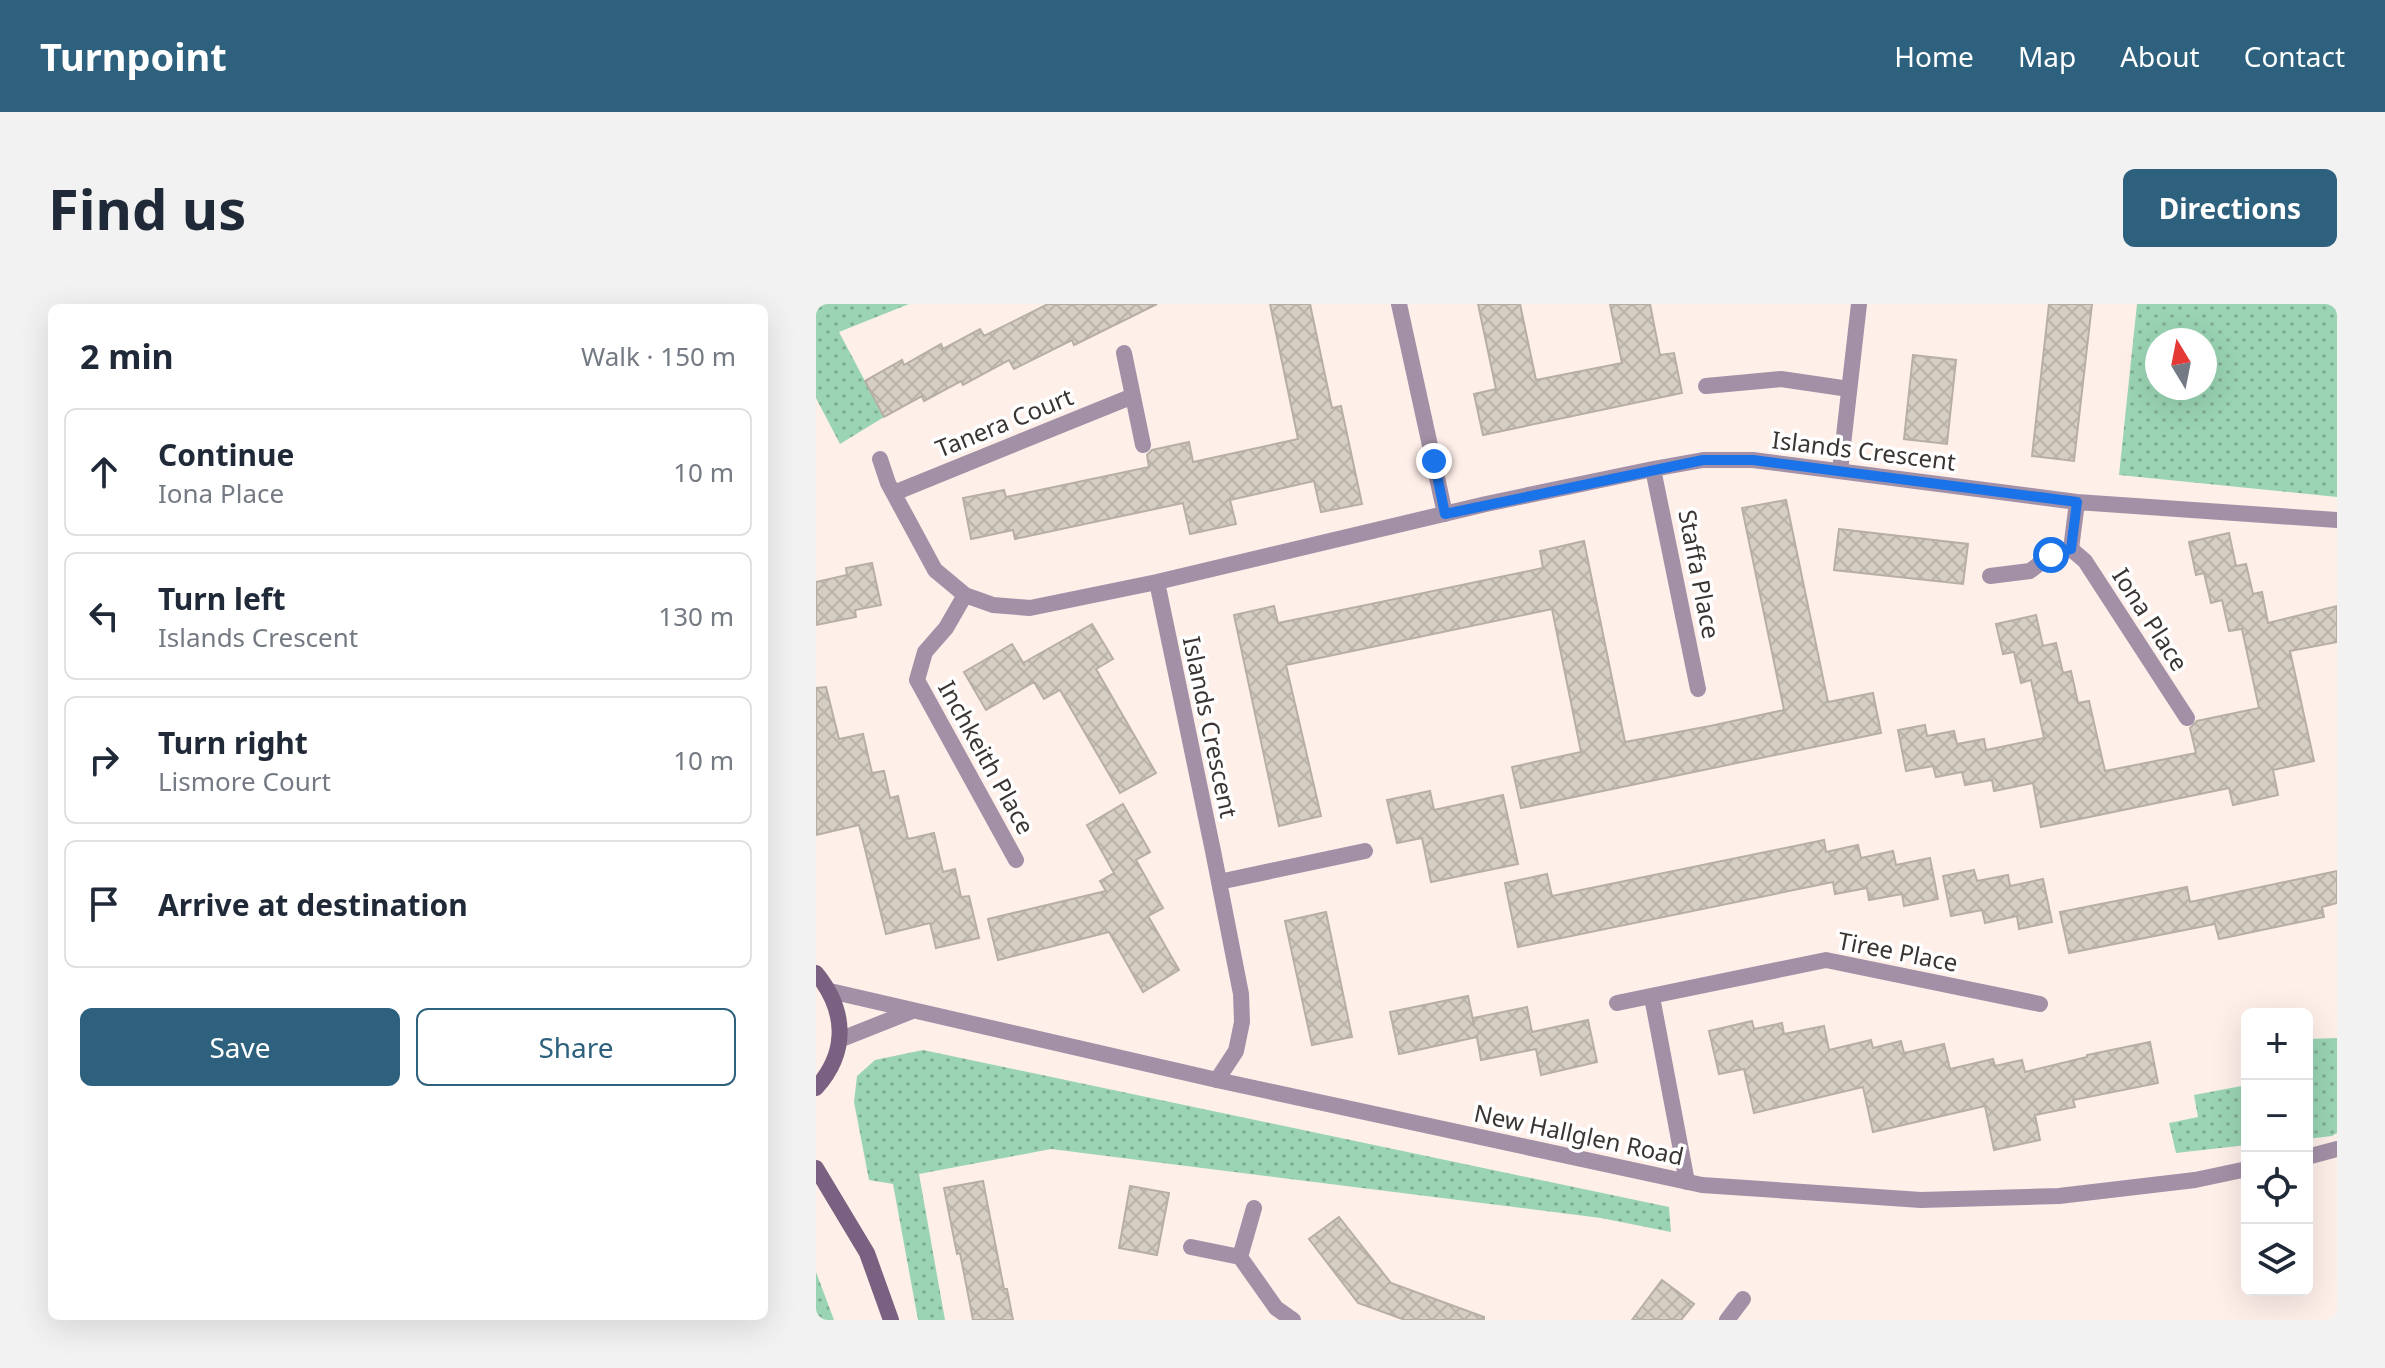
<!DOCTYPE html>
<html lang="en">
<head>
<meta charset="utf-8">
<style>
  body { margin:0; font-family:"Noto Sans",sans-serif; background:#f2f2f3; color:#1f2937 }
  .controls { position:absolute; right:24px; bottom:24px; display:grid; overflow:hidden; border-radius:12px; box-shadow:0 8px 32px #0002 }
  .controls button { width:72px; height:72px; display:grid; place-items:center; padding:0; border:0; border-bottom:2px solid #e0e1e3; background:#fff; color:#1f2937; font:40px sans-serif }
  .compass { position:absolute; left:1329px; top:24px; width:72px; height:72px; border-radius:50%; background:#fff; box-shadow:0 8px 32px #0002; rotate:350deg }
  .stop { position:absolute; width:24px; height:24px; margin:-18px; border:6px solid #1a73e8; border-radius:50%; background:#fff }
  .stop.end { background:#1a73e8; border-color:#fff; box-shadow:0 2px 8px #0008 }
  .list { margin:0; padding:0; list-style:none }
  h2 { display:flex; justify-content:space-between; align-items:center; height:104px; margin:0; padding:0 32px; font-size:34px }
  h2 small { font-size:26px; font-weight:400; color:#747a83 }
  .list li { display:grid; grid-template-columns:52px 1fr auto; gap:24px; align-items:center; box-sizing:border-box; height:128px; margin:0 16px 16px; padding:0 16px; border:2px solid #e0e1e3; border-radius:12px }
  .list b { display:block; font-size:30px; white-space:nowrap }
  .list p { margin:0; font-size:26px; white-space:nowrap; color:#747a83 }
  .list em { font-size:26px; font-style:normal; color:#747a83 }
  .actions { display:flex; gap:16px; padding:24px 32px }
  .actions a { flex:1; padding:18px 0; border:2px solid #2d617d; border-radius:12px; text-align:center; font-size:28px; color:#2d617d }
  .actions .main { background:#2d617d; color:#fff }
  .icon { flex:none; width:44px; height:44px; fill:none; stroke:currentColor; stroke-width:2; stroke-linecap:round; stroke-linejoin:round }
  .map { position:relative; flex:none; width:1521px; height:1016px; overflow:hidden; border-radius:12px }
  header { display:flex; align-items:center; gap:48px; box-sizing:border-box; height:112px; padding:0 40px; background:#2d617d; color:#fff }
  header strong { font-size:38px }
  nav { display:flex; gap:44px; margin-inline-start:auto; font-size:28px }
  .intro { display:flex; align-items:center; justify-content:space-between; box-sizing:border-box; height:192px; padding:0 48px }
  h1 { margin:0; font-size:56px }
  .button { padding:20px 36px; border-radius:12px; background:#2d617d; color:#fff; font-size:28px; font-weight:700 }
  main { display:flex; gap:48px; padding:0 48px }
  aside { flex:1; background:#fff; border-radius:12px; box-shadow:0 8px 32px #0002 }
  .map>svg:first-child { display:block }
</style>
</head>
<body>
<header>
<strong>Turnpoint</strong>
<nav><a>Home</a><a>Map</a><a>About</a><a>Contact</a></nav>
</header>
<div class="intro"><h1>Find us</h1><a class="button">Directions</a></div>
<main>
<aside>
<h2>2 min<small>Walk · 150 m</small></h2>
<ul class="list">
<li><svg class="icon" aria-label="ahead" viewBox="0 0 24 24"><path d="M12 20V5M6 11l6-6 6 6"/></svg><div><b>Continue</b><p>Iona Place</p></div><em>10 m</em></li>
<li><svg class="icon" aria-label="left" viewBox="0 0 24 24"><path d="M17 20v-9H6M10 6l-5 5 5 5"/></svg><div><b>Turn left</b><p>Islands Crescent</p></div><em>130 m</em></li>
<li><svg class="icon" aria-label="right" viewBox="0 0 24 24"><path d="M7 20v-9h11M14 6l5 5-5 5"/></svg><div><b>Turn right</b><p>Lismore Court</p></div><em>10 m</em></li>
<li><svg class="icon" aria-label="arrive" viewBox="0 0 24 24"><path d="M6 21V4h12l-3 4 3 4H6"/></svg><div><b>Arrive at destination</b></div></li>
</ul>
<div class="actions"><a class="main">Save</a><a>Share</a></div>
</aside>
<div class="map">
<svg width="1521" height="1016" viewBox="0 0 1521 1016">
  <defs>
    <pattern id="grass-dots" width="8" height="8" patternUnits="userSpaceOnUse" patternTransform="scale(2)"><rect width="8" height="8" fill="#9ad4b4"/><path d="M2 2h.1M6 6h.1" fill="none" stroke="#7fad93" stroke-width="1.8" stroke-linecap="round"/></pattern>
    <pattern id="building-cross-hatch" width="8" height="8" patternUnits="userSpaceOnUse" patternTransform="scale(2)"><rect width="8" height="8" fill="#d6cec2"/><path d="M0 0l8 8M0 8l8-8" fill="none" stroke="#b8b2a7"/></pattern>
  </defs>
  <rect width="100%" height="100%" fill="#feefe9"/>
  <path fill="url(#grass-dots)" fill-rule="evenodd" d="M0,0H93L23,28L68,113L24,140L0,94Z
    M1321,0H1521V193L1303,171ZM1341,36H1389V84H1341Z
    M1521,734V829L1516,832L1491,835V768L1493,767L1491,735Z
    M107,746L853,903L855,928L785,914L235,845L103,870L129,1016H102L77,880L53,876L38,798L41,772L59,756Z
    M1431,781V841L1360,849L1353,819L1382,813L1378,791Z
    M0,968L18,1016H0Z"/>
  <path fill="url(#building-cross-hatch)" stroke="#b7afa3" stroke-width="2" d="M232,0H341L258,41L256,36L198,65L193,56L147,81L145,77L108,97L106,92L68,113L49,77L86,56L88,61L125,40L127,45L164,25L168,32Z
    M454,0H494L516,104L525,102L546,200L505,208L498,177L414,196L420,220L374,230L367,199L199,235L197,226L155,235L147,194L188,186L190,193L333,163L331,151L336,146L373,138L377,158L482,135Z
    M662,0H704L720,76L806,59L794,0H834L844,51L858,49L866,89L667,131L658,90L680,85Z
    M1233,0H1276L1258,157L1216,152Z
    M1097,51L1140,56L1131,140L1088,135Z
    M970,196L1012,398L1057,389L1065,429L705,504L696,463L765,448L736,305L470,361L505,512L463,522L418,311L458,302L462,319L555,300L727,264L724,247L768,237L809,438L894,422L968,406L926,204Z
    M1023,225L1152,240L1147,280L1018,266Z
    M1413,229L1420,262L1430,260L1437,290L1446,288L1452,319L1521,302V338L1474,347L1498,457L1457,466L1462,491L1417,501L1413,484L1225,523L1217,479L1178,487L1176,476L1149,481L1146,468L1120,473L1117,462L1090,467L1082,426L1109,421L1111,432L1138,427L1141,440L1168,435L1170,446L1228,434L1215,376L1205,379L1198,348L1187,350L1180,320L1220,311L1227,342L1240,339L1247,369L1255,367L1262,399L1273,397L1289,467L1380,449L1374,424L1381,417L1443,404L1426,325L1413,327L1406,296L1395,299L1388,269L1380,271L1373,238Z
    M56,259L65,301L39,306L40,313L0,321V278L31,271L30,264Z
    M276,320L297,355L280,365L340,469L304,489L244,386L228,395L218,378L170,406L148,368L196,340L209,362L207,359Z
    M10,383L23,435L47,430L56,469L68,467L74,494L82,492L92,535L118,529L127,568L139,565L145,593L153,592L163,634L120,644L114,619L70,630L43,521L0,531V384Z
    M614,487L618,506L687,491L702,560L615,578L606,534L581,539L571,496Z
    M307,500L334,548L320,556L347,604L332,612L363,666L327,688L293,628L182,656L172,615L290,587L284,577L298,569L271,521Z
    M1008,536L1010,548L1042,541L1045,554L1077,547L1080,561L1114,554L1122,595L1088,602L1086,590L1053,596L1051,584L1019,590L1017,578L702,643L689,579L731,570L736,592Z
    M1158,566L1161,577L1192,571L1194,582L1227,575L1236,618L1203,625L1201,612L1169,619L1166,606L1135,612L1127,572Z
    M1521,567V599L1506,603L1508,613L1403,635L1399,620L1253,649L1244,608L1371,583L1374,598Z
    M510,608L536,733L496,741L469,617Z
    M652,692L658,721L657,714L711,703L716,728L772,716L781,758L725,771L720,745L665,756L661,733L583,750L574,708Z
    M936,717L938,725L966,719L968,730L1008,722L1013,746L1055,736L1057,744L1085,737L1088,749L1128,740L1134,765L1177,755L1179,762L1206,756L1209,768L1271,753V751L1334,738L1342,779L1257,796L1259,803L1219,811L1224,836L1178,846L1169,802L1057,828L1047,783L938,809L928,765L903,770L893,727Z
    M167,877L188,985H191L197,1016H157L144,949L141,950L128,884Z
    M314,882L353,889L341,951L303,944Z
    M523,913L575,979L668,1013V1016H589L542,999L493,935Z
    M846,976L878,1000L865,1016H816Z"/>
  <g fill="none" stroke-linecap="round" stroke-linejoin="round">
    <path stroke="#a290a7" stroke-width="16" d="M583,0L629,210
      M308,49L327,141
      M890,82L965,75L1033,85
      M64,155L72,179L119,266L149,291L177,301L214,304L341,278L670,200L837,165L887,156H937L1261,198L1521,216
      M837,165L882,385
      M1024,167L1043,0
      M78,189L317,92
      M1255,245L1261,198
      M1174,272L1214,267L1235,251L1255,245L1269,257L1371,414
      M341,278L397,547L425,690L426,718L420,747L401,776
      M149,291L130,324L109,348L101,376L200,556
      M403,578L549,547
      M836,693L871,878
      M801,699L1010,656L1224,700
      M375,943L424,953L438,904
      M424,953L460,1004L477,1016
      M911,1016L927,995"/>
    <path stroke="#a290a7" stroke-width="16" d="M14,687L401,776L886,881L1105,896L1243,892L1379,876L1431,865
      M23,736L96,707
      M1491,853L1521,845"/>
    <path stroke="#7b6181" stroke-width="16" d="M0,669C30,706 33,747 0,784
      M0,864L51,949L75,1016"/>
  </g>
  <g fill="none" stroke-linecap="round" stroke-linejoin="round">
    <path stroke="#1a73e8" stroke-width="10" d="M618,157L629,210L887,156H937L1261,198L1255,245L1235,251"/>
  </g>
  <g text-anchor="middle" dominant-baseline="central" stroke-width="7" stroke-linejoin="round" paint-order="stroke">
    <g font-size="24" fill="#3a3432" stroke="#fff">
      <text transform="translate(188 118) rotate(-22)">Tanera Court</text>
      <text transform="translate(1048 146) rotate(7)">Islands Crescent</text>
      <text transform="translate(884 270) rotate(79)">Staffa Place</text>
      <text transform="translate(1335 315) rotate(57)">Iona Place</text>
      <text transform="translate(395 423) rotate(78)">Islands Crescent</text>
      <text transform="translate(171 453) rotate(61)">Inchkeith Place</text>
      <text transform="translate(1082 647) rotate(11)">Tiree Place</text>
      <text transform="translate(763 830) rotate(12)">New Hallglen Road</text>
    </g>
  </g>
</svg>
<div class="controls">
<button>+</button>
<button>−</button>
<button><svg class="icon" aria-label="locate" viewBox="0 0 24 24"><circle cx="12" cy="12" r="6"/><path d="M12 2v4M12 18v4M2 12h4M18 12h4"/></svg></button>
<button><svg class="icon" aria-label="layers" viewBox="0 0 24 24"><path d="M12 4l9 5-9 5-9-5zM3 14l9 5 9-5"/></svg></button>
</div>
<svg class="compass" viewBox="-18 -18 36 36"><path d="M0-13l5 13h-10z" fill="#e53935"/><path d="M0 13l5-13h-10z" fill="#747a83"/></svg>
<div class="stop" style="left:1235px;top:251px"></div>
<div class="stop end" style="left:618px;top:157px"></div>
</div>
</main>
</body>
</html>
